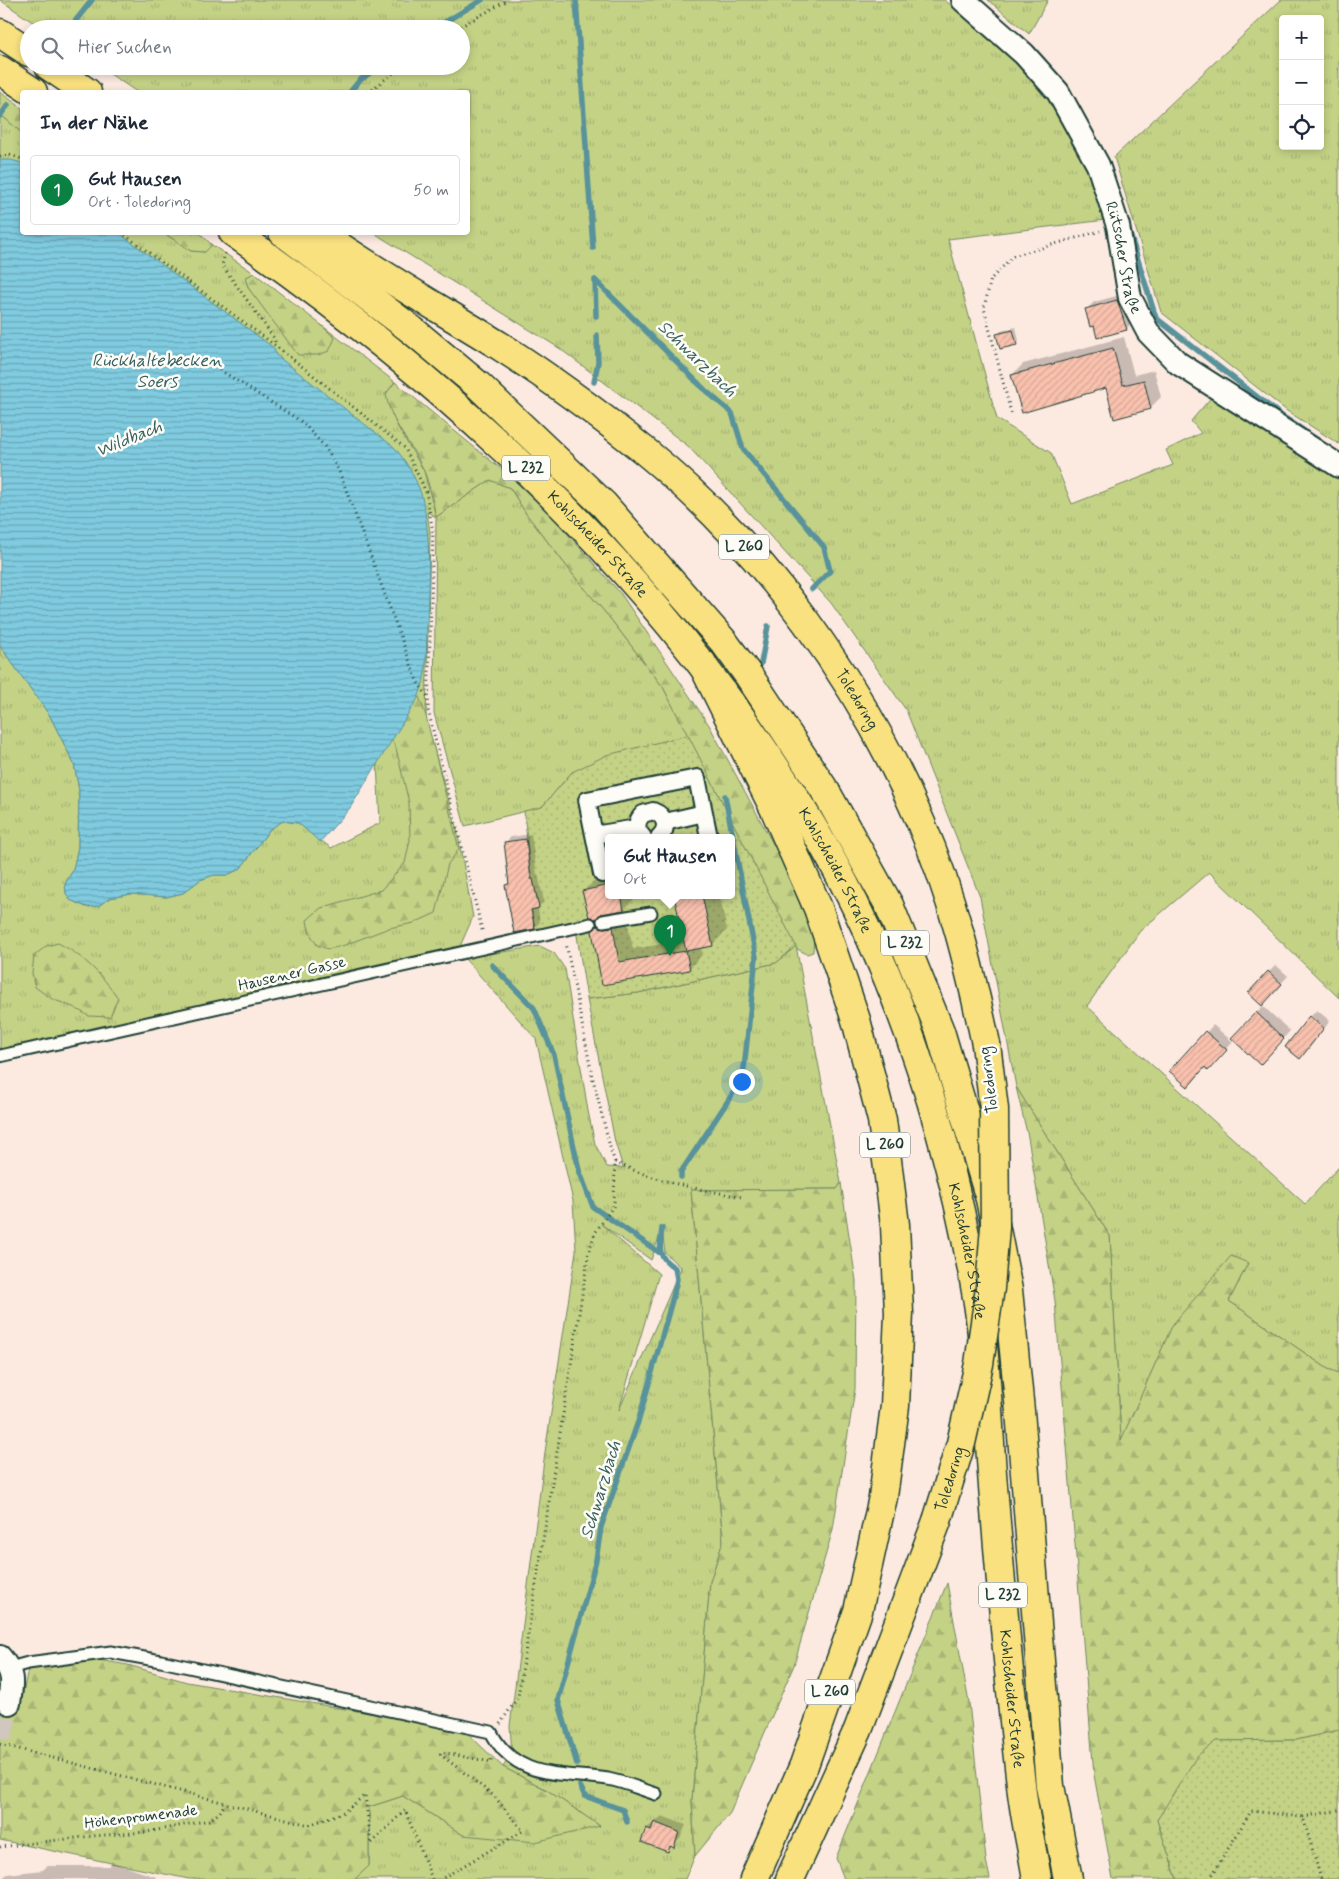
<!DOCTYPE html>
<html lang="de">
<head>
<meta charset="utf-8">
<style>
  body { margin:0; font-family:Mynerve,sans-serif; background:#f2f2f3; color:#1f2937 }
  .controls { position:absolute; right:15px; top:15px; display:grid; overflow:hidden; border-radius:5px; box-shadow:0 2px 8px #0003 }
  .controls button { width:45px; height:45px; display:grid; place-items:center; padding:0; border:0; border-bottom:1px solid #e0e1e3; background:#fff; color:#1f2937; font:25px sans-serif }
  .you { position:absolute; left:741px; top:1081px; width:18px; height:18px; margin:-12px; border:4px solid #fff; border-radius:50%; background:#1a73e8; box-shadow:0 0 0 8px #1a73e833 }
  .badge { display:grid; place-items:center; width:32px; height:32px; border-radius:50%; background:#0b8043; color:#fff; font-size:16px; font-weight:700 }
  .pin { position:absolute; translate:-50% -41px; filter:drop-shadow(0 1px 2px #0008) }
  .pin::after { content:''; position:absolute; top:26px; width:18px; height:15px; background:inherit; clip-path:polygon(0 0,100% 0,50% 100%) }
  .popup { position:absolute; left:605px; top:834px; width:130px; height:65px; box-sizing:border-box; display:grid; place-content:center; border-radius:5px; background:#fff; filter:drop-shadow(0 1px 4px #0005); font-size:16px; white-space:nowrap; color:#747a83 }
  .popup b { font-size:19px; color:#1f2937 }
  .popup::after { content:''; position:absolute; left:50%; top:100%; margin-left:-10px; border:10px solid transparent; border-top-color:#fff }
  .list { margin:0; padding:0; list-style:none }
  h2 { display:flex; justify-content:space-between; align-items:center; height:65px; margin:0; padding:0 20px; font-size:21px }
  h2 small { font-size:16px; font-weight:400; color:#747a83 }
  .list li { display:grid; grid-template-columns:32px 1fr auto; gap:15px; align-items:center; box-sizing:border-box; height:70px; margin:0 10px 10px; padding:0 10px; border:1px solid #e0e1e3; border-radius:5px }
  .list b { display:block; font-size:19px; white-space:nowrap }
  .list p { margin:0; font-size:16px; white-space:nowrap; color:#747a83 }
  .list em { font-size:16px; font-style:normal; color:#747a83 }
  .icon { flex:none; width:28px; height:28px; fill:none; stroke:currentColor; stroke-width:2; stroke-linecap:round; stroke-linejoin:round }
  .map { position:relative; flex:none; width:1339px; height:1879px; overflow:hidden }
  .search { position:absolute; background:#fff; box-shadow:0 2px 8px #0003; left:20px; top:20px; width:450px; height:55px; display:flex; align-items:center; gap:12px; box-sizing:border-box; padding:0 18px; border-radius:28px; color:#747a83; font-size:19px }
  .panel { position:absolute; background:#fff; box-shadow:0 2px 8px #0003; left:20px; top:90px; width:450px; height:145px; border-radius:5px }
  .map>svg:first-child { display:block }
</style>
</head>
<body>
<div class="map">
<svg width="1339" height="1879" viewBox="0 0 1339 1879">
  <defs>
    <pattern id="grass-tufts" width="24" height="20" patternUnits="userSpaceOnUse" patternTransform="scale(1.25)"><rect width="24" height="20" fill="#c4d286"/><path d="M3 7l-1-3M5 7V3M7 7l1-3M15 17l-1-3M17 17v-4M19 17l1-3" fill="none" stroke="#a8b574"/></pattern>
    <pattern id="forest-firs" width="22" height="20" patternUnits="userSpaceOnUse" patternTransform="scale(1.25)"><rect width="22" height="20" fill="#c4d286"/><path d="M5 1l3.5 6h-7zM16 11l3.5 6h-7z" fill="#a8b574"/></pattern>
    <pattern id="garden-dots" width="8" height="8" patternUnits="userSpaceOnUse" patternTransform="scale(1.25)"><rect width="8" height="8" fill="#c4d286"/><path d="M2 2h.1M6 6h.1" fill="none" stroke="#a8b574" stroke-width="1.8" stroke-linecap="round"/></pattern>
    <pattern id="water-rules" width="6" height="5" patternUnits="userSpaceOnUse" patternTransform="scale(1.25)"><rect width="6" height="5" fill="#80cbe0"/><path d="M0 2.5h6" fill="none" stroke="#68a6b6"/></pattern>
    <pattern id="building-hatch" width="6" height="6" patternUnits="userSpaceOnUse" patternTransform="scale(1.25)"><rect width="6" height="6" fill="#f9c1ae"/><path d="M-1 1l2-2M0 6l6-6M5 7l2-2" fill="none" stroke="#d5a796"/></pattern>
  </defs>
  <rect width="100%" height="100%" fill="#fceae1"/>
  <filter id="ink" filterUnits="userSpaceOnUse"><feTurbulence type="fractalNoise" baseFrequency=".02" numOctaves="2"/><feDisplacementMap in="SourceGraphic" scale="10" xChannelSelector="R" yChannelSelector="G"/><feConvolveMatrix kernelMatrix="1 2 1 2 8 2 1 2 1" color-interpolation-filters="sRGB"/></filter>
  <g filter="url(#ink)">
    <path fill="url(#grass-tufts)" stroke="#72885d" fill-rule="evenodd" d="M0,0H944L987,32L1046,93L1088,172L1106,220L948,239L997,419L1051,453L1072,504L1173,465L1166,450L1201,433L1191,421L1214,394L1339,480V998L1209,872L1140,931L1087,1006L1305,1204L1339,1167V1373L1328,1369L1229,1301L1248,1263L1173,1324L1121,1441L1110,1236L1016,1087L980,897L906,710L831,603L688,446L559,348L374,233L468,232V92H137L98,66H461V29H43Z
      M988,0H1048L1029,34Z
      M1281,0H1339V444L1287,411L1161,312L1114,157ZM1283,19H1320V146H1283Z
      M0,114L22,133V199L0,195Z
      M68,233H164L191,251L205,252L212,245L254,273L245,278L249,289L267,312L335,338L320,324L395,382L386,394L396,424L424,471L436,517L490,480L510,488L527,515L575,577L609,617L663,687L688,735L572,772L542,807L465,826L434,713L436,517L427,512L430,532L426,720L457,830L473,917L461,944L465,958L540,946L554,953L565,969L588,1111L595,1144L607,1167L623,1168L615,1142L587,999L638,993L776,963L796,946L841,1183L838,1189L691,1190L723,1541L710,1582L692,1800L695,1856L685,1879H355L369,1865V1807L403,1796L463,1835L600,1826L547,1790L503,1767L512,1753L510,1726L545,1452L576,1251L573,1201L536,1039L465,959L0,1061V646L50,716L74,764L79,790L78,847L73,870L65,884L66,893L70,900L86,907L98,906L110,898L131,894L166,897L183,893L200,880L214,875H227L240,869L270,829L283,821L298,823L331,848L380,823L377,763ZM601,1224L651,1260L662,1229L665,1253L681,1268L619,1410L659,1274Z"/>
    <path fill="url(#forest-firs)" stroke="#72885d" d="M0,92L22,108V133L0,114Z
      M164,233H200L212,245L205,252L191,251Z
      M254,273L320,324L335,338L329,351L318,355H298L249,289L245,278Z
      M395,382L535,497L621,594L709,725L778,853L814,936L813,952L807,954L797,949L663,687L609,617L575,577L527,515L510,488L490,480L436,517C433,502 430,486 424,471C413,445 390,423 386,394Z
      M411,675L426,716L459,849L448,864L436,913L414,923L389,928L342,946L328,949L317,945L309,932L307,920L321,908L381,890L405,863L410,840L409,803L396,748L381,720Z
      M58,943C83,955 103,976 118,998L110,1017L89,1016L73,1007L52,999L35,987L32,973L34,956L46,946Z
      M1016,1087L1110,1236L1121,1440L1173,1324L1231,1256L1248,1263L1229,1301L1328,1369L1339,1373V1730L1297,1740L1216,1741L1157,1820L1177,1879H1113L1094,1775L1055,1301L1028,1137Z
      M841,1183L856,1281L855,1389L833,1529L794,1665L730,1813L695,1856L692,1800L710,1582L723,1541L691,1190L837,1189Z
      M947,1583L969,1703L986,1860L990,1879H844L836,1858Z
      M93,1659L128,1665L187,1682L463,1729L503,1767L547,1790L600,1826L535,1842L463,1835L403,1796L369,1807V1866L355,1879H189L0,1840V1682L17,1705L22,1698L28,1669Z"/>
    <path fill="url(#garden-dots)" stroke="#72885d" fill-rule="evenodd" d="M688,735L796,946L776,963L638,993L587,999L575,923L536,931L531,910L539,908L530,869L524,811L542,807L572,772L607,755ZM609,837H731V895H609Z
      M1339,1730V1879H1177L1157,1820L1197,1756L1216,1741L1297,1740Z"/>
    <path fill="url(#water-rules)" stroke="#59929b" d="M0,160H11L22,163V232L119,233L274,348L276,355L394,447C406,461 417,479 422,497C432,539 428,583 427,627C426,650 428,677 418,698L350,808L320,842L298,823L283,821L270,829L240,869L227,875H214L200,880L183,893L166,897L131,894L110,898L98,906L87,907L70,900L66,893L65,884L73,870L78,847L79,790L74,764L50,716L0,646Z"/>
    <path fill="#0003" d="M1124,294L1133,322L1126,329L1095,325L1087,309L1094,302Z
      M1016,327L1019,341L1016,344L998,334L1001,331Z
      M1124,337L1134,375L1154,370L1161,397L1150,408L1107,387L1012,375L1023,364Z
      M531,834L537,874H538L544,901L538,908L540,922L535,927L506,885L510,881L505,843L511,837Z
      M609,874V895H638L624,909L601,913L584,891L599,876Z
      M675,895H722L720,897L727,930L712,945L701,947L702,955L689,969L603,984L593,932L612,913L618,915L626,914L633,949L685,940Z
      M1276,965L1288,976L1269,997V972Z
      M1263,1006L1290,1031L1267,1056L1233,1038Z
      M1317,1010L1330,1021L1307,1050L1310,1017Z
      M1213,1025L1233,1042L1215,1062L1205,1066L1171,1071Z
      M662,1816L686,1825L680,1839L667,1851L642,1841L647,1828Z
      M112,1862L156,1877L155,1879H2L7,1874L43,1870L47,1866H109Z"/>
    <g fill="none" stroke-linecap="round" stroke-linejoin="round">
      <path stroke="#59929b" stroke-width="5.5" d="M576,0L593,248
        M69,29L92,0
        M433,29L482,0
        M350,92L359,81L379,66
        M0,116L8,105
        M1130,234L1156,318L1282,416L1318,440
        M595,280L706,391L732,413L743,449L824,547L830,571L812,589
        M595,280L596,316
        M594,382L598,362L597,335
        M761,663L768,626
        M492,965L534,1008L554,1055L579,1170L593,1207L660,1253
        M681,1177V1172L743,1078L756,957L725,796
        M577,1764L558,1700L596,1560L601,1527L639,1419L674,1293L677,1279L675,1268C656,1256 660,1248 662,1228
        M580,1786L585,1796L623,1810L627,1822"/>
    </g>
    <path fill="url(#building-hatch)" stroke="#1f3d34" d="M1117,300L1127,330L1097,338L1094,326L1090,327L1085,309Z
      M1013,330L1017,345L1000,349L996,334Z
      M1113,348L1123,385L1144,380L1151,409L1114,419L1106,388L1022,413L1011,375Z
      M526,839L531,879H533L539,908L531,910L535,929L514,933L505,885L509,884L504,842Z
      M609,885V895H621L624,910L601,914L596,919L589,917L582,891Z
      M674,895H702L713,946L686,951Z
      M597,926L604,928L613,927L619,962L686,951L690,970L602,985L592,931Z
      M1268,971L1282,984L1262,1006L1248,993Z
      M1256,1012L1284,1039L1260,1065L1231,1038Z
      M1309,1016L1324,1028L1300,1059L1285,1047Z
      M1205,1031L1227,1050L1208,1071L1205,1067L1188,1087L1169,1071Z
      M654,1822L679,1832L674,1848L670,1846L668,1852L641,1842L646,1828L651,1830Z"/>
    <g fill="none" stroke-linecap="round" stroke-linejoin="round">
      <path stroke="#d0c7be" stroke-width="22" stroke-dasharray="22 11" stroke-linecap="butt" d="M0,1738L9,1703"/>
      <defs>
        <path id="service" d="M603,921L651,913
          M0,1056L590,924
          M10,1668L28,1663L111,1652L161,1661L491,1732C516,1781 562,1772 608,1779C624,1782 640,1789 656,1794"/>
        <path id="pedestrian" d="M665,822L704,813
          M594,835L637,828
          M643,837C635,830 636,821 643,814L653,811C666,816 669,828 659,837
          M609,873L602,874L587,800L697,778L709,837"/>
        <g id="minor">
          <path id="s1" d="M963,0L1024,54L1058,92L1098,165L1118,226L1130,298L1148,332L1178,363L1339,466"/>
          <path d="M0,1657C14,1673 12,1683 9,1703"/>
        </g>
        <g id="primary">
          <path d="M0,33L29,52"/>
          <path d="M49,66L87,92"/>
          <path d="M0,70L33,92"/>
          <path id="s2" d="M233,232C424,366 598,519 735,709C784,777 829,848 864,924C920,1044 956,1173 978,1303C987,1361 988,1426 993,1486C1001,1585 1009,1685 1021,1784C1024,1816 1032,1847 1037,1879"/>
          <path d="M283,232L412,330L478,385L604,505L724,642L749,676L826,792L889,905L940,1031L990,1199L1008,1290L1020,1411L1050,1786L1068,1879"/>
        </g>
        <g id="trunk">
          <path id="s3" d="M318,232C377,273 439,308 500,346C550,378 600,415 646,452C765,549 861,683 921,823C952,894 970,969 986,1044"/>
          <path d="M702,663L775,810L818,908L856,1020L882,1120L895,1225L899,1313L895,1406L883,1497L858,1611L804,1765L754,1879"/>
          <path d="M790,1879L858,1730L937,1521"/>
        </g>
      </defs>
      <use href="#service" stroke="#1f3d34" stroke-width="15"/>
      <use href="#pedestrian" stroke="#1f3d34" stroke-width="20"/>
      <use href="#minor" stroke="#1f3d34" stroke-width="26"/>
      <use href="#primary" stroke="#1f3d34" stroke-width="31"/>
      <use href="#trunk" stroke="#1f3d34" stroke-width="31"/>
      <path stroke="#1f3d34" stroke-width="3" stroke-dasharray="1 4" stroke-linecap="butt" d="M456,29L508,0
        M368,92L403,66
        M0,156L10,155L22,159
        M121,232L276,346L405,448L426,492L433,532L428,710L483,934
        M225,253L222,265L274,338L276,345
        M220,370L302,422L325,447L339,471L417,681L428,697
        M1011,413L984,308L991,279L1013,256L1100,231
        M615,1162C657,1182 697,1189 742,1197
        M500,1724L518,1697L589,1251L595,1233L614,1205L615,1162L611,1151L592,1075L566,943
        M0,1744L309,1825L344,1812L365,1795L371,1844
        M440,1754L441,1752L491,1762V1759
        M440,1754L494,1796L523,1831L441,1879
        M1303,1817L1339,1810
        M372,1843L405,1810L432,1879
        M0,1847L92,1836L147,1832L210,1820L220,1812L225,1803
        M1210,1879L1251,1811L1303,1817L1321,1879"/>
      <use href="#service" stroke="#fdfcf7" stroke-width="11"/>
      <use href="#pedestrian" stroke="#fdfcf7" stroke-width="16"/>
      <use href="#minor" stroke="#fdfcf7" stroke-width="22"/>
      <use href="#primary" stroke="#fae180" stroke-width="28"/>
      <use href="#trunk" stroke="#fae180" stroke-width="28"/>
      <defs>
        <g id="trunk-bridge">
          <path id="s4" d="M937,1521L961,1443L979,1364L990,1288L995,1227L994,1109L986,1044"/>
        </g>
      </defs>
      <use href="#trunk-bridge" stroke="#1f3d34" stroke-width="31" stroke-linecap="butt"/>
      <use href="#trunk-bridge" stroke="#fae180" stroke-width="28"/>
    </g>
  </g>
  <g text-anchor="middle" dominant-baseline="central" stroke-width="5" stroke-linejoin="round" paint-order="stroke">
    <g fill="#fdfcf7" stroke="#62766e" stroke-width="1">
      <rect x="502" y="455.5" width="48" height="25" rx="4"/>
      <rect x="719" y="534.5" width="50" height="25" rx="4"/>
      <rect x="881" y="930.5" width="48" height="25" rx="4"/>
      <rect x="860" y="1132.5" width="50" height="25" rx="4"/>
      <rect x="979" y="1582.5" width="48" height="25" rx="4"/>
      <rect x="805" y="1679.5" width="50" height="25" rx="4"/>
    </g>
    <g font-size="15" font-weight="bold" fill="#1f3d34">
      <text x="526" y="468">L 232</text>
      <text x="744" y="547">L 260</text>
      <text x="905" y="943">L 232</text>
      <text x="885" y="1145">L 260</text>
      <text x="1003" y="1595">L 232</text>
      <text x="830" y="1692">L 260</text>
    </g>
    <g font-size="16" fill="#1f3d34" stroke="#fdfcf7">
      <text stroke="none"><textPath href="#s1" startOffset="312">Rütscher Straße</textPath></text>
      <text stroke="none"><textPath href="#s2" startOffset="481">Kohlscheider Straße</textPath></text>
      <text stroke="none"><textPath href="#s3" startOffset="722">Toledoring</textPath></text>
      <text stroke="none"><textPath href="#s2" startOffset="886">Kohlscheider Straße</textPath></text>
      <text transform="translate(292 974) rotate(-13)">Hausener Gasse</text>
      <text transform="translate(989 1080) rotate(-97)">Toledoring</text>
      <text stroke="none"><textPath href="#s2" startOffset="1291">Kohlscheider Straße</textPath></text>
      <text stroke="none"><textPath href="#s4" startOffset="44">Toledoring</textPath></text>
      <text stroke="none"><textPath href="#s2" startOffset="1741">Kohlscheider Straße</textPath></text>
      <text transform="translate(141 1817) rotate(-7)">Höhenpromenade</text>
    </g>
    <g font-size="18" font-style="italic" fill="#37605f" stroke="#fdfcf7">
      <text transform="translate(697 359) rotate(44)">Schwarzbach</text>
      <text x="157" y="361">Rückhaltebecken<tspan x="157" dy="21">Soers</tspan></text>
      <text transform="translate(129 439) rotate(-22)">Wildbach</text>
      <text transform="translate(601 1490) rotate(-73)">Schwarzbach</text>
    </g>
  </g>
</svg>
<div class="controls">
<button>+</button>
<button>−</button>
<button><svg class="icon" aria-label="locate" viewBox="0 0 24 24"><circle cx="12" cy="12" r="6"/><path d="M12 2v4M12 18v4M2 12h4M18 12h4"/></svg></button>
</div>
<div class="you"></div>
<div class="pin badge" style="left:670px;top:956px">1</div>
<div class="popup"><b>Gut Hausen</b>Ort</div>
<div class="search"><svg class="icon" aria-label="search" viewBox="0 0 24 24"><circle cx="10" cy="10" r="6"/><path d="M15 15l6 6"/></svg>Hier suchen</div>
<section class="panel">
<h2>In der Nähe<small></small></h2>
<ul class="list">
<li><span class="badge">1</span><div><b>Gut Hausen</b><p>Ort · Toledoring</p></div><em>50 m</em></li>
</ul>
</section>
</div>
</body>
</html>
